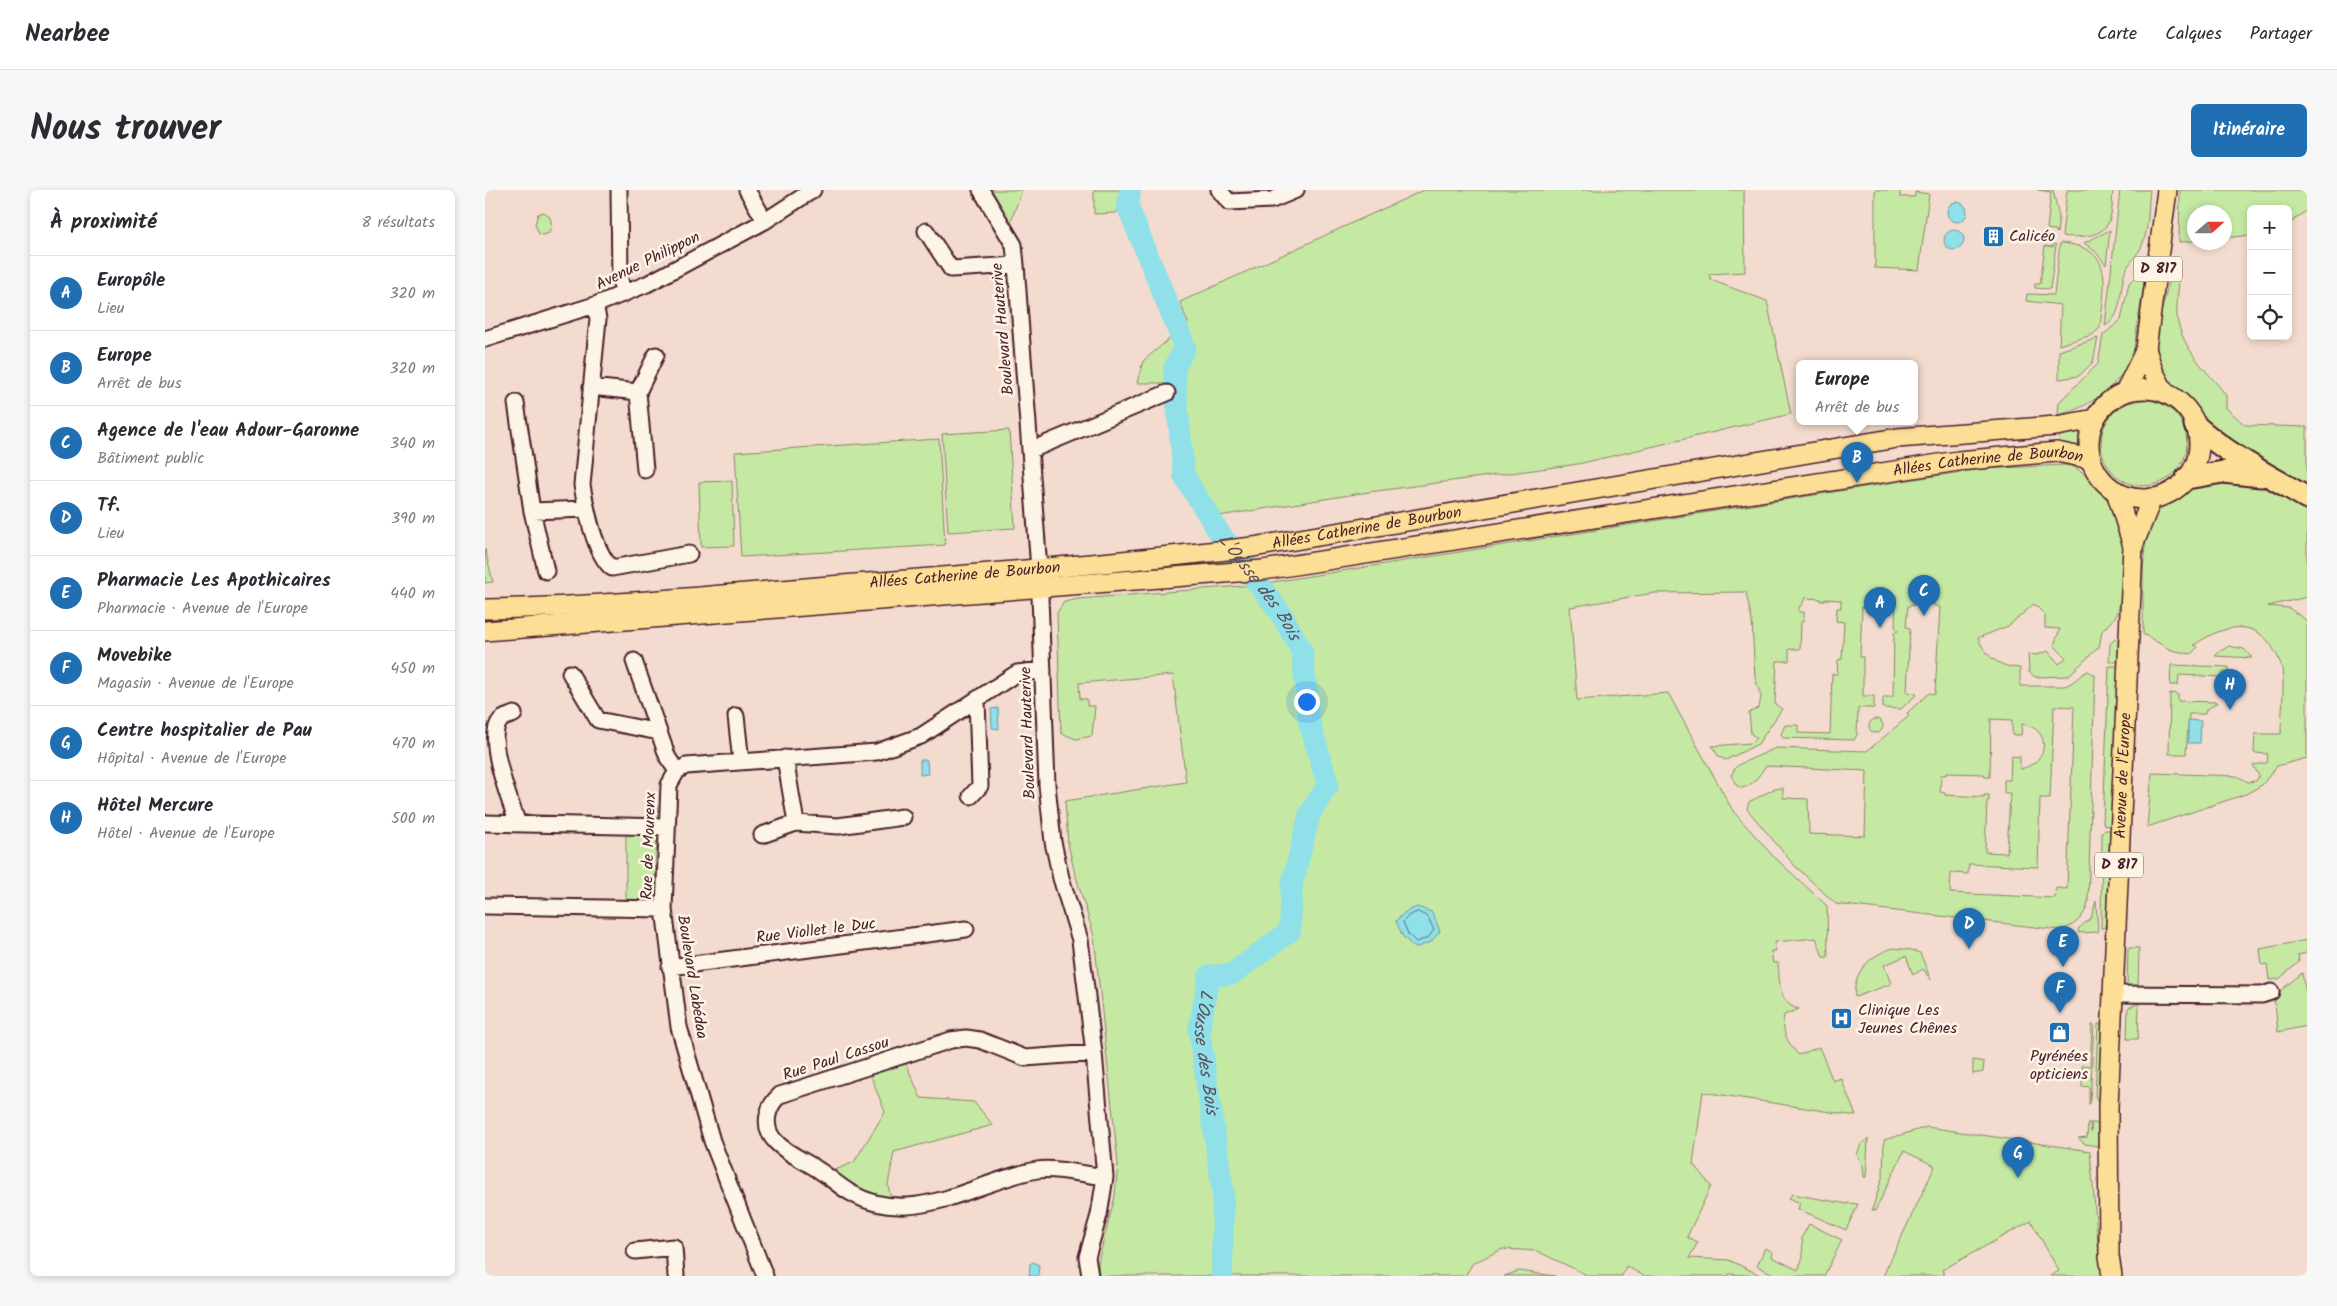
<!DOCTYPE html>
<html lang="fr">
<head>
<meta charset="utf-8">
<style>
  body { margin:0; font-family:Kalam,sans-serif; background:#f7f7f7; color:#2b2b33 }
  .controls { position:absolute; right:15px; top:15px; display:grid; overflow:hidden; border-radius:8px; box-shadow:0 2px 8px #0003 }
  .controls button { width:45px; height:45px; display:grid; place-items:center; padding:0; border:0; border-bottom:1px solid #e1e1e2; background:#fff; color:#2b2b33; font:25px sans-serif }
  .compass { position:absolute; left:1702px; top:15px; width:45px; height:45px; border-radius:50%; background:#fff; box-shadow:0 2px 8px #0003; rotate:69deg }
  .you { position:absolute; left:821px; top:511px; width:18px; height:18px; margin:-12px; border:4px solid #fff; border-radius:50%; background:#1a73e8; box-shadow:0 0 0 8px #1a73e833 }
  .badge { display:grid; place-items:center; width:32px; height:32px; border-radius:50%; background:#1f6fb2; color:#fff; font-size:16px; font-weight:700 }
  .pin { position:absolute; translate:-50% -41px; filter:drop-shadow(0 1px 2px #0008) }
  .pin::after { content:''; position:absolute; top:26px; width:18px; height:15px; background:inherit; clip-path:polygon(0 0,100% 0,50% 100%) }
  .popup { position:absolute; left:1311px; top:170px; width:122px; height:65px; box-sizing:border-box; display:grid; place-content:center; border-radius:8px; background:#fff; filter:drop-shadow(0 1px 4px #0005); font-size:16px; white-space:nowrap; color:#7c7c81 }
  .popup b { font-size:19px; color:#2b2b33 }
  .popup::after { content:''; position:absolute; left:50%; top:100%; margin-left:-10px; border:10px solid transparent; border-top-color:#fff }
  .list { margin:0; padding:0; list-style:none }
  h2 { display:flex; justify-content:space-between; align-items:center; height:65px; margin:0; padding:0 20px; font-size:21px }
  h2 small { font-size:16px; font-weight:400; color:#7c7c81 }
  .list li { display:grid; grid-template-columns:32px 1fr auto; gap:15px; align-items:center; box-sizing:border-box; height:75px; padding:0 20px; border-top:1px solid #e1e1e2 }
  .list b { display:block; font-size:19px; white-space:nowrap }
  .list p { margin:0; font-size:16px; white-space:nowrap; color:#7c7c81 }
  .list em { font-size:16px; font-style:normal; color:#7c7c81 }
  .icon { flex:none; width:28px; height:28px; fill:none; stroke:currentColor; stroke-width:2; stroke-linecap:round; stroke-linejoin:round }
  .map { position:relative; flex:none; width:1822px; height:1086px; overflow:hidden; border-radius:8px }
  header { display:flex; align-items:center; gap:30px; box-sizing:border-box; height:70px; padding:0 25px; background:#fff; border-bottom:1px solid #e1e1e2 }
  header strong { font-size:24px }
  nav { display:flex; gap:28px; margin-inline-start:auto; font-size:18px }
  .intro { display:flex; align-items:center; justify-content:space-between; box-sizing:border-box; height:120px; padding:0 30px }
  h1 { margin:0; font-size:35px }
  .button { padding:12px 22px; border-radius:8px; background:#1f6fb2; color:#fff; font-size:18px; font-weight:700 }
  main { display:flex; gap:30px; padding:0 30px }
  aside { flex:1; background:#fff; border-radius:8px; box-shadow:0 2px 8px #0003 }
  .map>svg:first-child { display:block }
</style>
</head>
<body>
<header>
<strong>Nearbee</strong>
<nav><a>Carte</a><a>Calques</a><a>Partager</a></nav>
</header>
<div class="intro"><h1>Nous trouver</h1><a class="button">Itinéraire</a></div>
<main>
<aside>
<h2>À proximité<small>8 résultats</small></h2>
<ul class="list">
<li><span class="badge">A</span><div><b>Europôle</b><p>Lieu</p></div><em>320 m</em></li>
<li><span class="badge">B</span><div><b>Europe</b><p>Arrêt de bus</p></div><em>320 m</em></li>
<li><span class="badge">C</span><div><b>Agence de l'eau Adour-Garonne</b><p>Bâtiment public</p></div><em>340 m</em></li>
<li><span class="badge">D</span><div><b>Tf.</b><p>Lieu</p></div><em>390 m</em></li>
<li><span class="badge">E</span><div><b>Pharmacie Les Apothicaires</b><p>Pharmacie · Avenue de l'Europe</p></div><em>440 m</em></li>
<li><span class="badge">F</span><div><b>Movebike</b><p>Magasin · Avenue de l'Europe</p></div><em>450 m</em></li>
<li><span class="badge">G</span><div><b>Centre hospitalier de Pau</b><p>Hôpital · Avenue de l'Europe</p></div><em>470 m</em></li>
<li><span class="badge">H</span><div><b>Hôtel Mercure</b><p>Hôtel · Avenue de l'Europe</p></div><em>500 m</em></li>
</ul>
</aside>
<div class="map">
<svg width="1822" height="1086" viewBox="0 0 1822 1086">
  <rect width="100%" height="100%" fill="#f3dccf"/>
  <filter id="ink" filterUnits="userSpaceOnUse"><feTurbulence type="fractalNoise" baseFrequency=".02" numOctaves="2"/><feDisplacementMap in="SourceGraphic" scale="10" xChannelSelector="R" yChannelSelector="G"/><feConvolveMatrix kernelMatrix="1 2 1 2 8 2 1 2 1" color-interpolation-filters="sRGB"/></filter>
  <g filter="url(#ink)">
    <path fill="#c5e9a3" stroke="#888467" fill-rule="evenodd" d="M505,0H537L525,34Z
      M609,0H637V16L631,23L609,24Z
      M939,0H1259L1260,82L1224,84L1226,90L1282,111L1306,224L1093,274L877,303L715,329L698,215L678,193H652L658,171L703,133L695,112Z
      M1390,0H1415V7H1430V2L1444,4L1434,80L1390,78Z
      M1553,0H1568L1574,27L1572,43L1570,40L1562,39L1566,2Z
      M1582,0H1628C1627,9 1628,19 1625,28C1621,48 1592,48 1577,46Z
      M1635,0H1665C1663,16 1664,35 1659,50C1655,64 1646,69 1641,80C1633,98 1640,125 1620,136Z
      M1695,0H1822V20L1803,35V19H1766V45L1740,48V22H1710L1709,51L1694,52Z
      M59,22C68,27 67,34 64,43L59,45L54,44L50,34L53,24Z
      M1625,40L1621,75L1610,61L1599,53Z
      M1575,53C1632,57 1619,96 1615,138L1607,145L1574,155L1576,115L1541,111L1542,104L1569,105Z
      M1568,54L1571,55L1565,99L1550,98V94H1555L1560,56L1568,57Z
      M1687,77L1691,78L1694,85C1694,98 1691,114 1692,127C1696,158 1723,182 1741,205V218L1760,235L1822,237V297L1726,238L1707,212L1684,190L1676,175L1670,149Z
      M1652,86H1656L1659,92L1648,166C1634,196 1604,218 1573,225L1574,212L1613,174L1618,145L1636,130L1644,93Z
      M1613,148L1608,172L1594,186L1574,189V161Z
      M1616 253a43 43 0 1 1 86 0a43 43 0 1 1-86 0Z
      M524,240L530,338L463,342L457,244Z
      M1594,241L1593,257H1575L1574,242Z
      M454,249L460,355L256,367L250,262Z
      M1579,275L1587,276L1599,283L1621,308L1630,322L1636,337L1638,358L1637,404L1632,425L1617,441L1614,457L1583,486L1550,487L1544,482L1543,464L1552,465L1563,461L1574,474L1581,468L1569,455L1575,439L1560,438V425L1549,414L1523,436L1493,448C1501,467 1514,477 1535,478V496H1579C1590,493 1594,485 1603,481L1610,485L1603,712C1600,726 1590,737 1575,740L1351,714L1309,675L1262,619L1264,612L1289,599L1298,598V608L1323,609L1324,644L1380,646L1382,581L1281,576C1273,586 1269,596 1256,598L1251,595L1246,585L1251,577L1255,574L1291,558L1382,561L1424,526L1422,523L1444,503L1450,504L1455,417L1450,416L1444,408H1435L1429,415L1423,416L1421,437L1425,438L1422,502L1431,503V505L1416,519L1398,518V507H1408L1409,443L1413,441L1410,436L1411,405L1383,411L1385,418L1377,417L1375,467H1378V506H1389V518H1373L1372,545L1369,550L1298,548L1296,544L1300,535H1313V543L1345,544L1347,484H1352L1353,470L1357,469L1359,432L1351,431L1352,418H1356V410L1340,409L1339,411H1336V409L1320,408L1317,415L1314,417V422H1319V431L1316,432L1315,459H1304V471H1292L1290,514L1297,519L1273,554L1241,570L1234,567L1227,556L1266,553L1272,548L1266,544L1264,523L1274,517L1276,507L1270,488L1267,431L1261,402L1169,403L1085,417L1092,510L1183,503L1248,621L1287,665L1342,716L1343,767H1338L1331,748L1290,752L1291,761H1286L1288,773H1293C1295,790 1292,814 1314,819L1299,825C1296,840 1303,855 1314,865L1334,857L1348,891L1356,888L1371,926L1218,902L1208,974L1226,996L1202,1047L1213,1052L1204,1068L1244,1070L1277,1086L1244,1084L1243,1086H1159L1141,1076L1137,1086H1104L1052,1061L1018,1059L988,1073L980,1086H614L613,1072L630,1006L633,973L609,746L589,680L583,654L580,611L701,592L688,485L594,493L595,509H602V516H610L607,546L591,549L576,543L572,423L579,412L593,409L769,395L1423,290L1497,279ZM1569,516L1589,517L1582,699L1571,698L1570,708L1465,703L1466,683L1483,684L1484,674L1553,677L1555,608H1565ZM1506,529L1527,530V545H1536L1537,534C1567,538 1565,573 1535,579V567L1526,566L1525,590H1519V603H1525L1522,663L1500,662L1502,611H1504V605H1499V607L1460,605V603L1455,602L1456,585H1461V583L1499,584L1500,587H1505Z
      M247,291L249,356L216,357L214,292Z
      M1723,291L1759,293L1782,299L1822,320V407L1783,416L1804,418L1822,431V568L1792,576L1777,595L1761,604L1662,637L1667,583L1752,586L1763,592L1771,591L1774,586L1768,575L1782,573L1783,564L1769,563L1770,544H1796C1796,525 1800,498 1797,479C1795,470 1791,463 1786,455C1765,426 1734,438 1709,455L1713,457L1706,464L1686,460L1658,444C1659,416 1654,348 1669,326C1678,313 1707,296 1723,291Z
      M0,359L8,392L0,393Z
      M1630,449H1633V472H1624L1625,454Z
      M1744,456L1759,459L1767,468L1730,466L1734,462Z
      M1686,475L1744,477V482H1738L1737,487L1694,485L1693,495H1685Z
      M1624,476H1633L1626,635L1620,636L1618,633Z
      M1685,503L1693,504V511L1733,512L1721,520L1720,524H1704L1701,564H1684Z
      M1384 536a7 7 0 1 1 14 0a7 7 0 1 1-14 0Z
      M141,638L172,640L169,710H141Z
      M1620,640H1625L1621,734L1619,738H1616L1617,642Z
      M1611,711L1613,742L1594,743L1593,739L1606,728Z
      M1822,750V763L1813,765L1814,772L1794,789L1784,790L1782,774L1777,775L1775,759Z
      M1409,758L1427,760L1435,763L1446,790L1438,779L1428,785L1421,766L1399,775L1406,794L1370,807C1367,782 1386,764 1409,758Z
      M1643,758H1654L1653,800L1642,795Z
      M1817,783L1822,809V836L1793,842L1789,806Z
      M1654,813L1653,849H1642L1643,818Z
      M1613,834H1618L1614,913L1610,906Z
      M1607,835H1609L1605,914H1604V897L1597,896V875L1605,876Z
      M1488,870L1499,872L1498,882L1488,884Z
      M420,872L436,908L489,912L508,935L409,962L403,995L406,1009C383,1007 366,996 348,981L369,972L400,922L385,884Z
      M1603,933H1606V942V933H1611L1613,937V956L1600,954L1593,948L1602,947Z
      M1442,937L1605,961L1613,1054L1619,1086H1565L1574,1081L1546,1031L1457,1080L1460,1086H1398L1450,976L1419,961L1390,1021L1387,1020L1398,985L1399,950Z
      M1383,949L1381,987H1379L1378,976L1372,965L1376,954Z
      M1307,1004L1363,1014V1013L1373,1014L1361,1040L1313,1019L1315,1013L1304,1008Z
      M1324,1034L1357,1050L1339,1086H1292L1272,1076L1280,1058L1288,1062L1287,1067L1313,1080L1318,1067L1317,1047Z
      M1034,1081L1070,1086H1019Z"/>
    <path fill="#8fe0e8" stroke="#73939c" d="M1462 22a10 10 0 1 1 20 0a10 10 0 1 1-20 0Z
      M1459 50a10 10 0 1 1 20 0a10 10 0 1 1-20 0Z
      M513,518L514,539L507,538L506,519Z
      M1703,530L1716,531L1715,553H1703Z
      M435,570H442L443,584L435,585Z
      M932,717L947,722L955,741L946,752L930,758L918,747L911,731L920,722Z
      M548,1072L554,1075L553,1086H544L545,1074Z"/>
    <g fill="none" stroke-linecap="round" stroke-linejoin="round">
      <path stroke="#666c77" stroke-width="1" d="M933,722L943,727L949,740L943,748L931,752L923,744L918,732L923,726Z"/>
      <path stroke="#8fe0e8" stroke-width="22" id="s1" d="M645,0L643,17L700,157L689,179L699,286L735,344L795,422L817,461L824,531L843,595L825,623L807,694L805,741L747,784L724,786L714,840L738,1002L737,1086"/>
      <defs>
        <path id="minor" d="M134,0L135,90L139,104
          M262,0L280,31
          M496,0L529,55L531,75L554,379L562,595L568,652L576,688L595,750L609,863L620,987L614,1025L602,1067L605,1086
          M734,0L744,12L787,10L811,0
          M441,41L466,79L531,75
          M110,115L113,129L97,295C101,318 109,363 127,378L204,364
          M0,149L110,115L162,94L280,31L328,0
          M106,197L153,202
          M31,213L47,321L61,381
          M546,260L682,203
          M160,280L153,202L171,165
          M47,321L101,319
          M149,471L183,568L192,581L184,595L179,719
          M85,483L113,530L174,542
          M29,524C25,526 18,527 15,531C0,548 26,614 33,634
          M251,526L256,572
          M300,568L311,633
          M192,581L201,576L392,562L436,546L532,483L558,480
          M486,606L495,596L492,510
          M0,633L182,637
          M277,645L311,633L353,636L418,627
          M0,716L179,719L194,837L227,951L280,1086
          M185,777L481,739
          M1628,804L1777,805L1786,802
          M609,863L540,868L495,850L481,848L466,850L295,905C281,917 277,938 291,952C302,964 321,971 335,981C346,988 355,997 366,1003C429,1039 490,991 552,980C571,977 601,985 620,987
          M150,1061L189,1057L191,1086"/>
        <g id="major">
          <path d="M1661,159L1668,181L1680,203"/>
          <circle cx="1659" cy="254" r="55"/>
          <path d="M1640,202L1661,159L1682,0"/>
          <path d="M1631,301L1648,356"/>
          <path id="s2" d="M0,419C111,417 222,406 332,397C478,386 623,374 768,357L1412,248L1571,236L1610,229"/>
          <path id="s3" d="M0,441L778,380L1473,271L1572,262L1606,269"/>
          <path id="s4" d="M1627,1086L1624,1066L1623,917L1648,356L1667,308"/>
        </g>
        <path id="highway" d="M1710,235C1746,267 1782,284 1822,308
          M1702,288L1738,282L1776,286"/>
      </defs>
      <use href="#minor" stroke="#4a1f2b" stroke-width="19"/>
      <use href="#major" stroke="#4a1f2b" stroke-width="22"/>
      <use href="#highway" stroke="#4a1f2b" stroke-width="25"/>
      <use href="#minor" stroke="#fcf5e5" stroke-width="15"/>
      <use href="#major" stroke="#fdde96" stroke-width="19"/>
      <use href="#highway" stroke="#fdde96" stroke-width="21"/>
    </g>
  </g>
  <defs>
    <symbol id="building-square" viewBox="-11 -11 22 22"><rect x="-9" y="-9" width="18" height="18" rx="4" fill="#1f6fb2" stroke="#fcf5e5"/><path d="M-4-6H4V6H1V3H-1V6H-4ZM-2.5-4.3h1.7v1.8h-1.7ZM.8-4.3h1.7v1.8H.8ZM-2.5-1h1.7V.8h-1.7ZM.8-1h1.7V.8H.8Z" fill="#fff"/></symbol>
    <symbol id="hospital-square" viewBox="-11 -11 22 22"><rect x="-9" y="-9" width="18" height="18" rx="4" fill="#1f6fb2" stroke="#fcf5e5"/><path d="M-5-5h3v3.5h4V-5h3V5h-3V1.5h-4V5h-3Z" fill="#fff"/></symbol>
    <symbol id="shop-square" viewBox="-11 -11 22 22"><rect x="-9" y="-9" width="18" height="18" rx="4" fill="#1f6fb2" stroke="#fcf5e5"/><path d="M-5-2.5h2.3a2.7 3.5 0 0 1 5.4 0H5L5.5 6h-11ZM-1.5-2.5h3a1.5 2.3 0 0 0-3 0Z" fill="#fff"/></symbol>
  </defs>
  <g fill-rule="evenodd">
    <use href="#building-square" x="1496" y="34" width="25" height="25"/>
    <use href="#hospital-square" x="1344" y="816" width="25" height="25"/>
    <use href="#shop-square" x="1562" y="830" width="25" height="25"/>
  </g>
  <g text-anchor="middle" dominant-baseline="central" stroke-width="5" stroke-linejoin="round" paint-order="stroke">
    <g fill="#fcf5e5" stroke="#7f5f63" stroke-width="1">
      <rect x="1649" y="66.5" width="48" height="25" rx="4"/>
      <rect x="1610" y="662.5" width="48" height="25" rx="4"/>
    </g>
    <g font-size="15" font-weight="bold" fill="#4a1f2b">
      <text x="1673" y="79">D 817</text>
      <text x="1634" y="675">D 817</text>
    </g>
    <g font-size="16" fill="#4a1f2b" stroke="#fcf5e5" text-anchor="start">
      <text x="1524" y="46">Calicéo</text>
      <text x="1373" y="820">Clinique Les<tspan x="1373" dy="18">Jeunes Chênes</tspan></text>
      <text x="1574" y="866" text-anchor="middle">Pyrénées<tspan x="1574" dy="18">opticiens</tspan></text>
    </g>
    <g font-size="16" fill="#4a1f2b" stroke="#fcf5e5">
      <text transform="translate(163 71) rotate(-26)">Avenue Philippon</text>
      <text transform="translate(518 139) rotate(-95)">Boulevard Hauterive</text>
      <text stroke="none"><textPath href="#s3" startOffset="1514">Allées Catherine de Bourbon</textPath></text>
      <text stroke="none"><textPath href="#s2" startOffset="886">Allées Catherine de Bourbon</textPath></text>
      <text stroke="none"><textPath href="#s2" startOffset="481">Allées Catherine de Bourbon</textPath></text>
      <text transform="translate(543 543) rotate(-92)">Boulevard Hauterive</text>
      <text stroke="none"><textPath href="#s4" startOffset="501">Avenue de l'Europe</textPath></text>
      <text transform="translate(164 656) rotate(-88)">Rue de Mourenx</text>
      <text transform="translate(331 741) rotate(-7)">Rue Viollet le Duc</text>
      <text transform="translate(207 787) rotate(81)">Boulevard Labédaa</text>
      <text transform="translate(351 869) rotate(-18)">Rue Paul Cassou</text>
    </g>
    <g font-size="18" font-style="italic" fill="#5b4f5a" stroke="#fcf5e5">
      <text stroke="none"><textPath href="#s1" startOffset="435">L'Ousse des Bois</textPath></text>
      <text stroke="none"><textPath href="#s1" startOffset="975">L'Ousse des Bois</textPath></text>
    </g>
  </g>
</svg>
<div class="controls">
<button>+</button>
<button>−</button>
<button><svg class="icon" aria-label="locate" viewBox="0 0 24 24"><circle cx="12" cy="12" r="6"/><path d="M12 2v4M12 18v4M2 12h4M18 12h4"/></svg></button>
</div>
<svg class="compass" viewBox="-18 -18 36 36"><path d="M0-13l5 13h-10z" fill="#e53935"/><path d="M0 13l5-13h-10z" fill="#7c7c81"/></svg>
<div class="you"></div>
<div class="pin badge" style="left:1395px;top:438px">A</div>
<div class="pin badge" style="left:1372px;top:293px">B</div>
<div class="popup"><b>Europe</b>Arrêt de bus</div>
<div class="pin badge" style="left:1439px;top:426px">C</div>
<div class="pin badge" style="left:1484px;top:759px">D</div>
<div class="pin badge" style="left:1578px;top:777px">E</div>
<div class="pin badge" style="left:1575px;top:823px">F</div>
<div class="pin badge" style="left:1533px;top:988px">G</div>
<div class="pin badge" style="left:1745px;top:520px">H</div>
</div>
</main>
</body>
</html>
